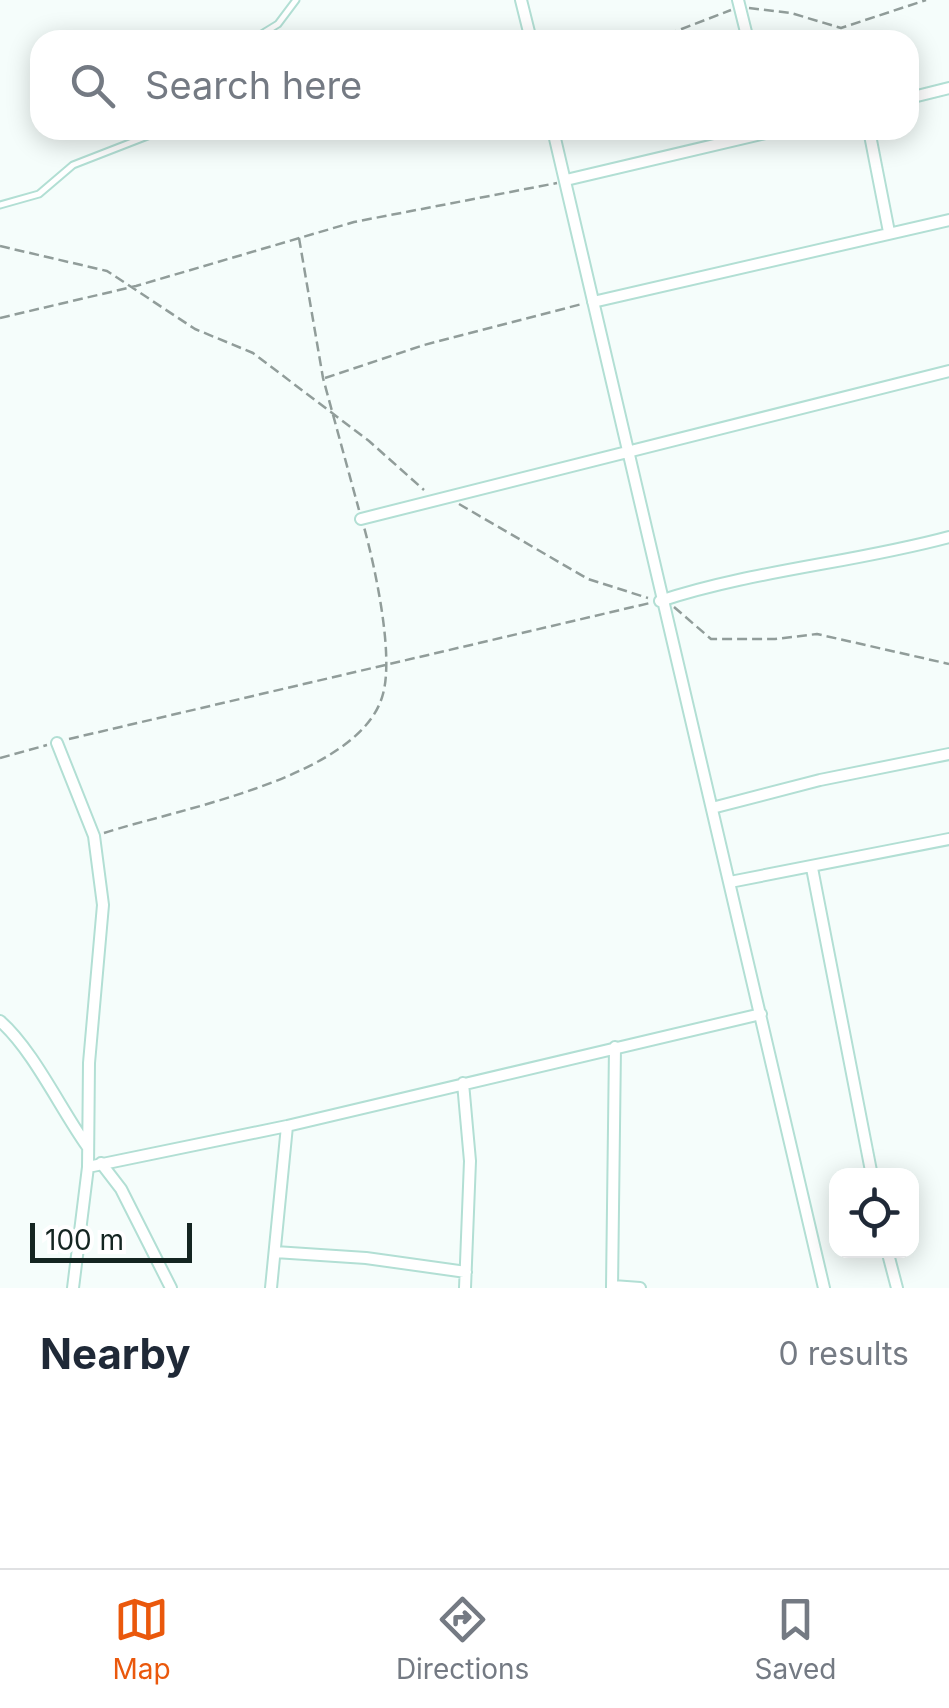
<!DOCTYPE html>
<html lang="en">
<head>
<meta charset="utf-8">
<style>
  body { margin:0; font-family:Inter,sans-serif; background:#f2f2f3; color:#1f2937 }
  .controls { position:absolute; right:30px; bottom:30px; display:grid; overflow:hidden; border-radius:20px; box-shadow:0 5px 25px #0003 }
  .controls button { width:90px; height:90px; display:grid; place-items:center; padding:0; border:0; border-bottom:2px solid #e0e1e3; background:#fff; color:#1f2937; font:50px sans-serif }
  .scale { position:absolute; left:30px; bottom:25px; width:162px; box-sizing:border-box; padding-left:10px; border:5px solid #142521; border-top:0; font-size:28px; line-height:35px; white-space:nowrap; color:#142521; -webkit-text-stroke:8px #fff; paint-order:stroke }
  .list { margin:0; padding:0; list-style:none }
  h2 { display:flex; justify-content:space-between; align-items:center; height:130px; margin:0; padding:0 40px; font-size:42px }
  h2 small { font-size:32px; font-weight:400; color:#747a83 }
  .icon { flex:none; width:55px; height:55px; fill:none; stroke:currentColor; stroke-width:2; stroke-linecap:round; stroke-linejoin:round }
  .map { position:relative; flex:none; width:949px; height:1288px; overflow:hidden }
  .search { position:absolute; background:#fff; box-shadow:0 5px 25px #0003; left:30px; right:30px; top:30px; height:110px; display:flex; align-items:center; gap:25px; box-sizing:border-box; padding:0 35px; border-radius:30px; color:#747a83; font-size:38px }
  .sheet { height:280px; background:#fff }
  nav { display:flex; justify-content:space-around; align-items:center; box-sizing:border-box; height:140px; border-top:2px solid #e0e1e3; background:#fff; font-size:28px; color:#747a83 }
  nav a { display:grid; justify-items:center; gap:5px }
  nav .on { color:#ea580c }
  .map>svg:first-child { display:block }
</style>
</head>
<body>
<div class="map">
<svg width="949" height="1288" viewBox="0 0 949 1288">
  <rect width="100%" height="100%" fill="#f5fdfb"/>
  <g fill="none" stroke-linecap="round" stroke-linejoin="round">
    <defs>
      <path id="lane" d="M252,40L278,24L296,0
        M0,205L39,194L73,165L163,130"/>
      <path id="street" d="M521,0L531,40
        M738,0L748,40
        M909,98L949,88
        M553,130L824,1288
        M869,130L889,232
        M566,180L778,130
        M593,302L949,220
        M361,519L949,371
        M660,601C754,570 853,563 949,537
        M57,743L94,836L103,905L89,1063L88,1167L73,1288
        M712,808L820,780L949,754
        M812,868L872,1176
        M730,882L949,839
        M0,1021C33,1050 60,1108 87,1146
        M463,1083L470,1161L465,1288
        M101,1163L121,1189L171,1288
        M88,1167L287,1126L761,1014
        M887,1250L897,1288
        M275,1252L366,1258L466,1272
        M613,1286L640,1288
        M271,1288L287,1126
        M612,1288L615,1047"/>
    </defs>
    <use href="#lane" stroke="#b2dfd4" stroke-width="9"/>
    <use href="#street" stroke="#b2dfd4" stroke-width="14"/>
    <path stroke="#919d9a" stroke-width="2.5" stroke-dasharray="10 5" stroke-linecap="butt" d="M749,8L791,13L841,28L926,0
      M653,40L731,10
      M299,238L323,378L359,510
      M0,246L107,271L195,329L253,353L369,441L424,490
      M0,318L136,286L354,222L557,183
      M325,378L424,345L582,304
      M459,504L588,579L648,598
      M674,607L711,639H775L817,634L949,664
      M69,739L650,603
      M0,758L47,745
      M104,833C177,809 361,778 383,694C394,654 375,567 364,527"/>
    <use href="#lane" stroke="#fff" stroke-width="5"/>
    <use href="#street" stroke="#fff" stroke-width="10"/>
  </g>
</svg>
<div class="controls">
<button><svg class="icon" aria-label="locate" viewBox="0 0 24 24"><circle cx="12" cy="12" r="6"/><path d="M12 2v4M12 18v4M2 12h4M18 12h4"/></svg></button>
</div>
<div class="scale">100 m</div>
<div class="search"><svg class="icon" aria-label="search" viewBox="0 0 24 24"><circle cx="10" cy="10" r="6"/><path d="M15 15l6 6"/></svg>Search here</div>
</div>
<section class="sheet">
<h2>Nearby<small>0 results</small></h2>
<ul class="list">
</ul>
</section>
<nav>
<a class="on"><svg class="icon" aria-label="map" viewBox="0 0 24 24"><path d="M3 6l6-2 6 2 6-2v14l-6 2-6-2-6 2zM9 4v14M15 6v14"/></svg>Map</a>
<a><svg class="icon" aria-label="directions" viewBox="0 0 24 24"><path d="M12 3l9 9-9 9-9-9zM9 14v-3h6M13 9l2 2-2 2"/></svg>Directions</a>
<a><svg class="icon" aria-label="saved" viewBox="0 0 24 24"><path d="M7 4h10v16l-5-4-5 4z"/></svg>Saved</a>
</nav>
</body>
</html>
